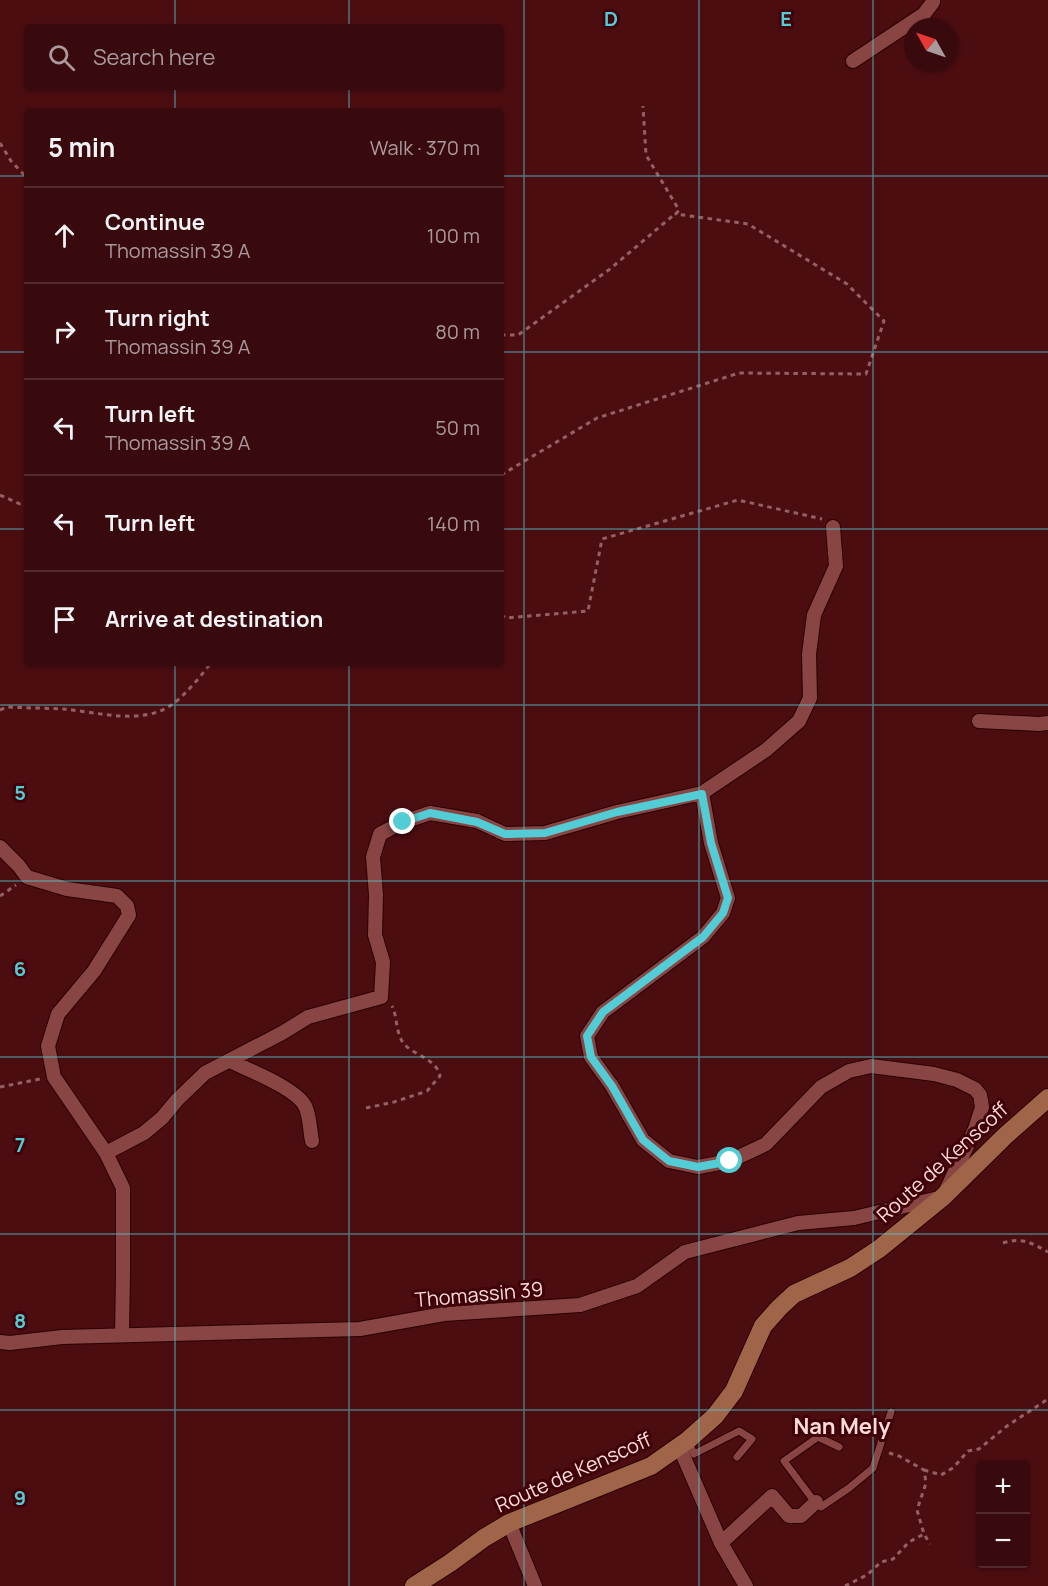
<!DOCTYPE html>
<html lang="en">
<head>
<meta charset="utf-8">
<style>
  body { margin:0; font-family:Manrope,sans-serif; background:#44181b; color:#f1f3f6 }
  .controls { position:absolute; right:18px; bottom:18px; display:grid; overflow:hidden; border-radius:6px; box-shadow:0 2px 4px #0004 }
  .controls button { width:54px; height:54px; display:grid; place-items:center; padding:0; border:0; border-bottom:2px solid #532b2e; background:#390a0d; color:#f1f3f6; font:30px sans-serif }
  .compass { position:absolute; left:904px; top:18px; width:54px; height:54px; border-radius:50%; background:#390a0d; box-shadow:0 2px 4px #0004; rotate:310deg }
  .stop { position:absolute; width:18px; height:18px; margin:-14px; border:4px solid #52ccd5; border-radius:50%; background:#fff }
  .stop.end { background:#52ccd5; border-color:#fff; box-shadow:0 2px 6px #0008 }
  .list { margin:0; padding:0; list-style:none }
  h2 { display:flex; justify-content:space-between; align-items:center; height:78px; margin:0; padding:0 24px; font-size:26px }
  h2 small { font-size:20px; font-weight:400; color:#ab9a9d }
  .list li { display:grid; grid-template-columns:39px 1fr auto; gap:18px; align-items:center; box-sizing:border-box; height:96px; padding:0 24px; border-top:2px solid #532b2e }
  .list b { display:block; font-size:22px; white-space:nowrap }
  .list p { margin:0; font-size:20px; white-space:nowrap; color:#ab9a9d }
  .list em { font-size:20px; font-style:normal; color:#ab9a9d }
  .icon { flex:none; width:33px; height:33px; fill:none; stroke:currentColor; stroke-width:2; stroke-linecap:round; stroke-linejoin:round }
  .map { position:relative; flex:none; width:1048px; height:1586px; overflow:hidden }
  .search { position:absolute; background:#390a0d; box-shadow:0 2px 4px #0004; left:24px; top:24px; width:480px; height:66px; display:flex; align-items:center; gap:15px; box-sizing:border-box; padding:0 21px; border-radius:6px; color:#ab9a9d; font-size:22px }
  .panel { position:absolute; background:#390a0d; box-shadow:0 2px 4px #0004; left:24px; top:108px; width:480px; height:558px; border-radius:6px }
  .map>svg:first-child { display:block }
</style>
</head>
<body>
<div class="map">
<svg width="1048" height="1586" viewBox="0 0 1048 1586">
  <rect width="100%" height="100%" fill="#4c0d11"/>
  <g fill="none" stroke-linecap="round" stroke-linejoin="round">
    <defs>
      <path id="lane" d="M689,1443L694,1454L739,1431L752,1439L737,1457
        M839,1447L818,1437L784,1461L811,1497L821,1507L849,1488L873,1468L891,1412"/>
      <path id="street" d="M853,61L924,14L933,2V0
        M979,721L1039,724L1048,723
        M0,847L19,866L27,877L67,889L117,896L127,906L129,915L94,971L58,1014L48,1046L54,1077L106,1153L123,1188V1274L122,1335
        M230,1061C248,1070 299,1089 306,1108C310,1118 310,1131 312,1141
        M106,1153L144,1133L162,1118L177,1100L205,1073L282,1033L308,1017L381,997L383,962L375,935L376,895L373,857L380,834L403,822L430,813L477,821L505,834L545,833L617,812L702,793
        M0,1342L10,1343L62,1337L360,1329L444,1314L580,1305L637,1286L685,1252L798,1223L854,1218L943,1197L975,1129L982,1107L980,1095L975,1089L957,1080L934,1074L871,1066L849,1071L821,1087L766,1144L730,1161L698,1167L669,1161L643,1140L612,1086L591,1057L587,1036L603,1012L703,937L723,913L728,898L711,843L702,793L766,750L799,721L810,698L809,654L814,615L836,566L833,527
        M679,1446L721,1543L746,1586
        M509,1523L535,1586
        M721,1543L772,1496L789,1516H801L816,1502"/>
      <path id="secondary" d="M414,1586L450,1563L484,1538L509,1523L651,1466L688,1440L715,1416L734,1391L763,1326L779,1308L794,1294L850,1268L879,1249L943,1197L1005,1136L1048,1098"/>
    </defs>
    <use href="#lane" stroke="#2a0002" stroke-width="9"/>
    <use href="#street" stroke="#2a0002" stroke-width="16"/>
    <use href="#secondary" stroke="#2a0002" stroke-width="20"/>
    <path stroke="#946162" stroke-width="3" stroke-dasharray="4.5 4.5" stroke-linecap="butt" d="M0,143L11,161L27,178
      M501,335H518L610,269L676,213
      M501,475L597,418L739,373L866,374L884,321L847,284L748,224L676,214L679,210L646,155L643,106
      M0,495L20,504H27
      M501,615L506,618L588,611L602,539L738,500L822,519
      M0,710L7,707C26,708 45,708 63,709C98,712 142,726 173,704C187,693 200,677 211,663
      M0,896L16,885
      M0,1087L40,1079
      M366,1108L394,1102L427,1091L440,1076C437,1060 417,1056 406,1046C395,1036 398,1017 392,1006
      M1003,1243C1022,1237 1032,1243 1048,1252
      M889,1453L899,1456L924,1470L926,1483L917,1510L924,1534L930,1544
      M924,1470L941,1475L953,1468L968,1451L979,1449L1007,1426L1048,1399
      M845,1586L867,1575L881,1562L893,1559L909,1542L924,1534"/>
    <use href="#lane" stroke="#884543" stroke-width="7"/>
    <use href="#street" stroke="#884543" stroke-width="14"/>
    <use href="#secondary" stroke="#a06449" stroke-width="18"/>
  </g>
  <g fill="none" stroke-linecap="round" stroke-linejoin="round">
    <path stroke="#52ccd5" stroke-width="8" d="M403,822L430,813L477,822L505,834L545,833L617,812L702,794L711,843L728,898L723,913L703,937L603,1012L587,1036L591,1057L612,1086L643,1140L669,1161L698,1167L730,1161"/>
  </g>
  <path fill="none" stroke="#52ccd5" stroke-width="1.5" stroke-opacity="0.55" d="M175,0V27M349,0V27M524,0V1586M699,0V1586M873,0V1586M175,87V111M349,87V111M0,176H27M501,176H1048M0,352H27M501,352H1048M0,529H27M501,529H1048M175,663V1586M349,663V1586M0,705H1048M0,881H1048M0,1057H1048M0,1234H1048M0,1410H1048"/>
  <g text-anchor="middle" dominant-baseline="central" stroke-width="6" stroke-linejoin="round" paint-order="stroke">
    <g font-size="20" fill="#fddcd9" stroke="#400108">
      <text transform="translate(942 1162) rotate(-42)">Route de Kenscoff</text>
      <text transform="translate(479 1294) rotate(-5)">Thomassin 39</text>
      <text transform="translate(573 1472) rotate(-24)">Route de Kenscoff</text>
    </g>
    <g font-size="22" font-weight="bold" fill="#fddcd9" stroke="#400108">
      <text x="842" y="1426">Nan Mely</text>
    </g>
  </g>
  <g font-size="20" text-anchor="middle" font-weight="bold" fill="#52ccd5" stroke="#400108" stroke-width="6" stroke-linejoin="round" paint-order="stroke">
    <text x="611" y="26">D</text>
    <text x="786" y="26">E</text>
    <text x="20" y="800">5</text>
    <text x="20" y="976">6</text>
    <text x="20" y="1152">7</text>
    <text x="20" y="1328">8</text>
    <text x="20" y="1505">9</text>
  </g>
</svg>
<div class="controls">
<button>+</button>
<button>−</button>
</div>
<svg class="compass" viewBox="-18 -18 36 36"><path d="M0-13l5 13h-10z" fill="#e53935"/><path d="M0 13l5-13h-10z" fill="#ab9a9d"/></svg>
<div class="stop" style="left:730px;top:1161px"></div>
<div class="stop end" style="left:403px;top:822px"></div>
<div class="search"><svg class="icon" aria-label="search" viewBox="0 0 24 24"><circle cx="10" cy="10" r="6"/><path d="M15 15l6 6"/></svg>Search here</div>
<section class="panel">
<h2>5 min<small>Walk · 370 m</small></h2>
<ul class="list">
<li><svg class="icon" aria-label="ahead" viewBox="0 0 24 24"><path d="M12 20V5M6 11l6-6 6 6"/></svg><div><b>Continue</b><p>Thomassin 39 A</p></div><em>100 m</em></li>
<li><svg class="icon" aria-label="right" viewBox="0 0 24 24"><path d="M7 20v-9h11M14 6l5 5-5 5"/></svg><div><b>Turn right</b><p>Thomassin 39 A</p></div><em>80 m</em></li>
<li><svg class="icon" aria-label="left" viewBox="0 0 24 24"><path d="M17 20v-9H6M10 6l-5 5 5 5"/></svg><div><b>Turn left</b><p>Thomassin 39 A</p></div><em>50 m</em></li>
<li><svg class="icon" aria-label="left" viewBox="0 0 24 24"><path d="M17 20v-9H6M10 6l-5 5 5 5"/></svg><div><b>Turn left</b></div><em>140 m</em></li>
<li><svg class="icon" aria-label="arrive" viewBox="0 0 24 24"><path d="M6 21V4h12l-3 4 3 4H6"/></svg><div><b>Arrive at destination</b></div></li>
</ul>
</section>
</div>
</body>
</html>
